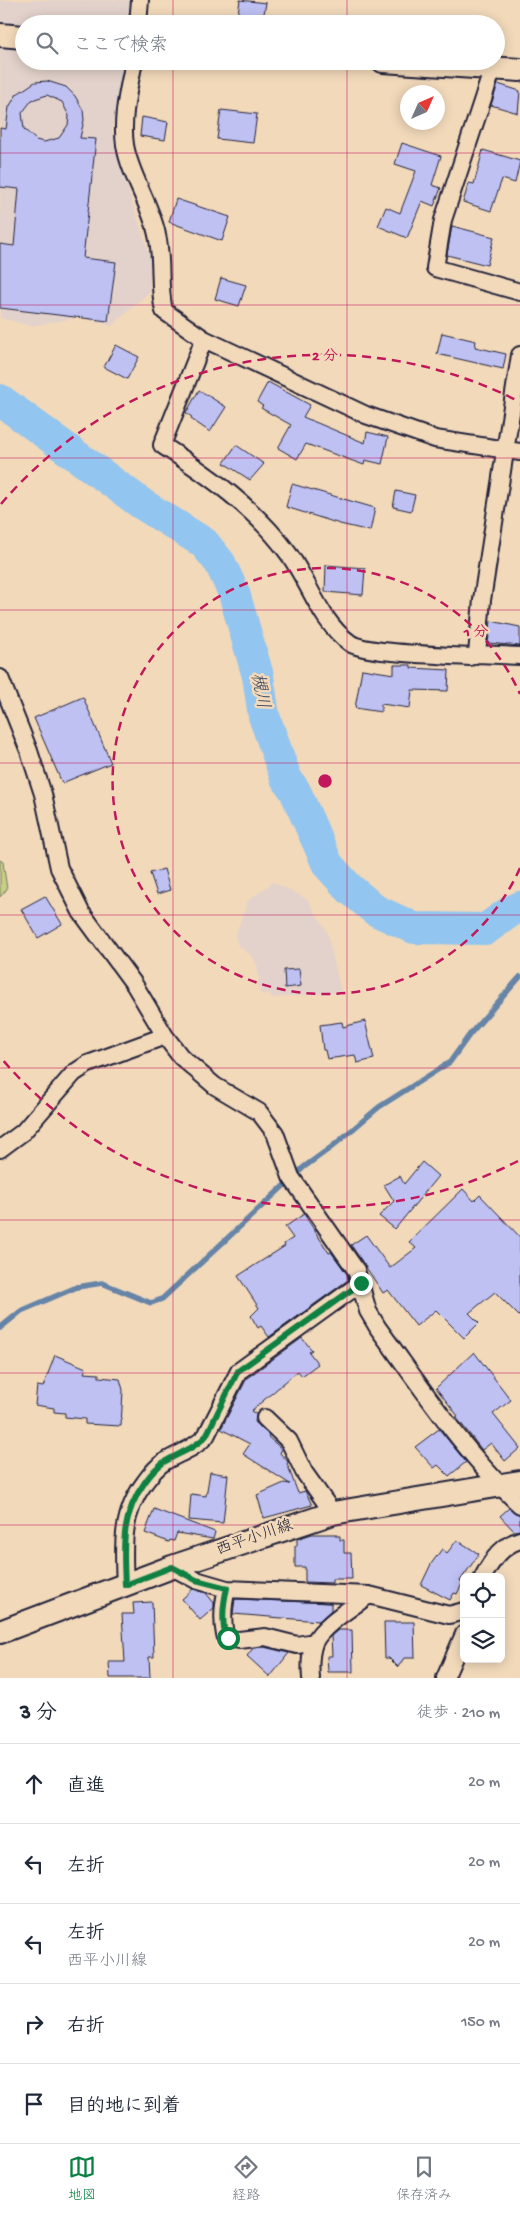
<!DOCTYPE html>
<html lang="ja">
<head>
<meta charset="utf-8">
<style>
  body { margin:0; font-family:"Gochi Hand","Klee One",sans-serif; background:#f6f6f7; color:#1f2937 }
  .controls { position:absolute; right:15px; bottom:15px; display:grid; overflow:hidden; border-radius:8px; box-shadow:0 2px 12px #0003 }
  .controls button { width:45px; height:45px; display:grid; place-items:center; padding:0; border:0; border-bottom:1px solid #e0e1e3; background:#fff; color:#1f2937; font:25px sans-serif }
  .compass { position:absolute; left:400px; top:85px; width:45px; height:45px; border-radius:50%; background:#fff; box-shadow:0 2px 12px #0003; rotate:45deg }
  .stop { position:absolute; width:15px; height:15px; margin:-11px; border:4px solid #0b8043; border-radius:50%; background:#fff }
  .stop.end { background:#0b8043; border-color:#fff; box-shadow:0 1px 5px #0008 }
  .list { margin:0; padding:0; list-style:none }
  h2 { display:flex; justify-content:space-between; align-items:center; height:65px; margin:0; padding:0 20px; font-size:21px }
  h2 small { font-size:16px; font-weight:400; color:#747a83 }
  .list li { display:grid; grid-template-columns:32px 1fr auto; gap:15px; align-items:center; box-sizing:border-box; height:80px; padding:0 20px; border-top:1px solid #e0e1e3 }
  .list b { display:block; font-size:19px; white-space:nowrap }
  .list p { margin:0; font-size:16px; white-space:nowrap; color:#747a83 }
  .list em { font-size:16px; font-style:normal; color:#747a83 }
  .icon { flex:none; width:28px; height:28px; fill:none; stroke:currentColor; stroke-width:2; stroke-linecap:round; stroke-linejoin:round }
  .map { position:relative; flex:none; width:520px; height:1678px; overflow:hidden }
  .search { position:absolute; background:#fff; box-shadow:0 2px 12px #0003; left:15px; right:15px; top:15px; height:55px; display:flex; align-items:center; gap:12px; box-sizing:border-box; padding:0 18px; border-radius:28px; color:#747a83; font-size:19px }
  .sheet { height:465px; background:#fff }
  nav { display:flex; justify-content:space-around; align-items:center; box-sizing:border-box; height:70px; border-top:1px solid #e0e1e3; background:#fff; font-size:14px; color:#747a83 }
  nav a { display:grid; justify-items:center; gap:2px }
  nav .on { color:#0b8043 }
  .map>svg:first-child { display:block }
</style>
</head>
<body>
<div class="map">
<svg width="520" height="1678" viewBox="0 0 520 1678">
  <rect width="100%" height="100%" fill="#f2d9ba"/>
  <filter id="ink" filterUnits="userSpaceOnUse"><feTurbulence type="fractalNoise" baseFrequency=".02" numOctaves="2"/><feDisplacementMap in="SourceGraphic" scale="10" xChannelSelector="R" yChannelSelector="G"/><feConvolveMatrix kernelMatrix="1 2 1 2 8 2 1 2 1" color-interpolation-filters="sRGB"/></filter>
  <g filter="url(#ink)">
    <path fill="#e3d2cb" d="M0,0H133L130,24H24V61H125L112,130L123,174L150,256V291L112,326L82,317L31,326L0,318Z
      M273,882L307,899L327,931L341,992L272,998L270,994H260L257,964L250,955L238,945L235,936L246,906L244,904Z"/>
    <path fill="#c6d084" stroke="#747960" d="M0,860L3,862L7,889L0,897Z"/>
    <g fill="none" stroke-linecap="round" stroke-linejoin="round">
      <path stroke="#6584a7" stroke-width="5.5" d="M0,1328L21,1311L77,1287L102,1283L151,1303L162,1299L304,1167L333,1146L379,1107L450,1062L470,1034L520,977"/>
      <path stroke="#92c5ef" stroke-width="32" d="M0,400L142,504L204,543L220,563L234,593L258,676L264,716L286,778L295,791L328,865L349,888L375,910L414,928L486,929L511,911L520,907"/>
    </g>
    <path fill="#bfc1f3" stroke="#22223b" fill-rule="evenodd" d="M240,0L266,3L262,24L237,20Z
      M47,81L66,87L75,96L83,110L84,120L80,138L96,139L83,258L116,262L108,321L0,308V244L14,246L19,189L0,187V128L6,129L9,107L17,94L35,82ZM47,95L62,102L69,116L68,125L59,138L44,142L36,140L24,129L22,113L32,100Z
      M498,84L520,91L518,113L491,105Z
      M221,110L257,114L253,143L217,139Z
      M142,117L168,122L165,140L140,136Z
      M402,143L441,156L432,185L441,188L434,206L422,201L407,238L378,226L386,207L400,213L416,171L395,164Z
      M483,150L520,161L515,183L502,179L491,211L463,202L469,183L474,184Z
      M176,199L230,217L222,241L169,222Z
      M452,226L494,237L487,265L447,255Z
      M221,278L246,285L239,306L215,299Z
      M442,333L476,341L475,347L506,354L503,369L437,354Z
      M116,345L139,357L127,379L104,367Z
      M268,382L310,405L303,417L365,443L367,432L388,437L382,464L365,460L364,465L306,444L297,459L278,448L291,425L261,408L263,406L257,402Z
      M199,390L226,407L210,432L191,419L192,417L186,413Z
      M236,445L264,464L250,480L224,463Z
      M292,484L375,508L370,531L340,524L286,507Z
      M396,491L415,495L411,511L393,507Z
      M326,565L365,568L363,595L325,592Z
      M491,621L520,627V646L488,643Z
      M394,665H411V668L449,670L448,691L412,690L410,708L381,704V712L355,708L362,669L394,674Z
      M83,697L111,763L62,783L34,718Z
      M164,869L170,890L157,894L150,873Z
      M45,896L62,924L38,938L21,909Z
      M299,969L301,986L285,988L284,970Z
      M365,1021L374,1059L357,1063L355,1055L327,1059L325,1050H323L320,1025L342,1022L343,1027Z
      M422,1162L438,1176L395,1229L379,1216L394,1201L384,1185L400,1176L404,1184Z
      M463,1189L474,1201L480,1195L520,1237V1317L495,1292L469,1313L479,1323L464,1338L436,1310L416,1326L388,1290L383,1293L351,1245L366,1235L390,1268L416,1248L409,1242Z
      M304,1214L329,1253L331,1252L347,1274L348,1280L269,1337L261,1326L258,1328L251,1316L259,1308L238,1276L285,1246L284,1244L293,1238L285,1227Z
      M302,1338L312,1350L309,1352L318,1364L302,1376L298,1371L251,1411L256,1414L255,1422L269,1435L268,1437L282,1449L280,1453L288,1462L287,1464L298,1493L305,1491L312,1505L264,1518L257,1495L284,1483L290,1484L243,1454L250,1444L221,1429L247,1378Z
      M474,1352L511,1400L493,1414L520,1448L505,1461L491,1443L482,1450L456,1417L458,1416L436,1388Z
      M55,1355L86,1368L84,1373L99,1374V1377L120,1379L123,1390L121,1426L85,1424V1419L65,1417V1413L54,1412V1408L35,1405L37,1386L43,1387Z
      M439,1429L466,1462L449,1476L438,1465L434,1468L415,1447Z
      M210,1472L228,1475L223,1523L189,1520L191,1494L206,1496Z
      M509,1508L520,1515V1530L514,1531L500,1516Z
      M154,1509L215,1532L213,1539L177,1533L174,1541L170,1540L169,1542L145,1533Z
      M312,1534H336V1536H340V1540H344V1553H351L352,1579H332V1583L305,1582V1567H295V1546H297V1539Z
      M457,1540L479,1554L460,1581L463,1582L457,1594L454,1593L450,1600L421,1585L431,1564L442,1549L447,1553Z
      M193,1589L206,1593L214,1603V1608L200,1620L182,1599Z
      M235,1599L331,1603V1610L319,1621L233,1614Z
      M152,1602L154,1657H149L150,1678H110L109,1662H125L122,1614H134L133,1603Z
      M384,1622H414L415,1658H404L398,1667L389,1658H385Z
      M338,1630H352L353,1672H328L327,1656H332L331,1636Z
      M264,1647L289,1653L270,1677L247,1656L253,1648Z"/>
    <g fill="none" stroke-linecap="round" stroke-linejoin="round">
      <defs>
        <path id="street" d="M138,24L140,0
          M134,61C129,88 121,117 125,145C130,176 151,204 157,235C163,260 158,286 164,311L204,339L366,415L435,439L520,452
          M493,68L443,220L435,268L520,292
          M204,339L162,445C208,475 255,508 288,553C309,581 320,622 350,643C365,654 447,655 470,657L477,654L520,656
          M477,654L482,600L520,355
          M0,678L29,751L43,794L59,868L81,912L134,984L165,1036L181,1057L215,1086L259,1112L275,1133L291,1177L356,1270L368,1311L378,1328C422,1388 465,1454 520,1505
          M0,1149L23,1132L74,1073L88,1064L165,1036
          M265,1418L289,1441L304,1472L333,1513
          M172,1567L196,1580L227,1589L369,1595L449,1615L464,1611
          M483,1577C491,1561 502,1545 520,1540
          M125,1585C123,1546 121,1514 145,1482C150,1475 157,1467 164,1462C179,1453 194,1449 206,1436L239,1371L361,1283
          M227,1589C223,1604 222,1620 225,1635L228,1638L239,1640L265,1637L297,1645L314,1642
          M311,1678C310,1667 310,1654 314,1643C321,1626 354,1606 369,1595
          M445,1678L464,1634"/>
        <path id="secondary" d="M0,35L24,37
          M383,61L520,70
          M0,1632L172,1567L333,1513L520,1482"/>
      </defs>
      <use href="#street" stroke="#22223b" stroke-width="20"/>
      <use href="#secondary" stroke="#22223b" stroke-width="26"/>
      <use href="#street" stroke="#f2d9ba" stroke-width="16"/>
      <use href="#secondary" stroke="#f2d9ba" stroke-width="22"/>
    </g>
  </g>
  <g fill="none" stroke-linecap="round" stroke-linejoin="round" filter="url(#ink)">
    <path stroke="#0b8043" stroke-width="6" d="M228,1638L225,1635C222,1620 223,1604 227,1588L196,1580L172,1567L125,1585C123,1545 121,1515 145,1482C150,1475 157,1467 164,1462C179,1453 194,1449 206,1436L238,1371L361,1283"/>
  </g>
  <path fill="none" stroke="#c2185b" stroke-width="1" stroke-opacity="0.55" d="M173,0V24M347,0V24M173,61V1678M347,61V1678M0,153H520M0,305H520M0,458H520M0,610H520M0,763H520M0,915H520M0,1068H520M0,1220H520M0,1373H520M0,1525H520"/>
  <g fill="none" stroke="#c2185b" stroke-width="2.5" stroke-dasharray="9 6">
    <path d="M520 868A213 213 0 1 1 520 694"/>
    <path d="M518 1161A426 426 0 0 1 1 1058M1 504A426 426 0 0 1 518 401"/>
  </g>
  <g text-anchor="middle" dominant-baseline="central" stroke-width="5" stroke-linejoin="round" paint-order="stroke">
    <g font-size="16" fill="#22223b" stroke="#f2d9ba">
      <text transform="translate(255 1539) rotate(-19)">西平小川線</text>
    </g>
    <g font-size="18" font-style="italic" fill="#38435f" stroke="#f2d9ba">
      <text transform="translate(259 691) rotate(79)">槻川</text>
    </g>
  </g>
  <circle cx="325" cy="781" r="8" fill="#c2185b" stroke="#f2d9ba" stroke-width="2.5"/>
  <g font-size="15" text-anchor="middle" font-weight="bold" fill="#c2185b" stroke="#f2d9ba" stroke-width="5" stroke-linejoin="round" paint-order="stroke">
    <text x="325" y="360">2 分</text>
    <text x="476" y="636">1 分</text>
  </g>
</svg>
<div class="controls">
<button><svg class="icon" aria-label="locate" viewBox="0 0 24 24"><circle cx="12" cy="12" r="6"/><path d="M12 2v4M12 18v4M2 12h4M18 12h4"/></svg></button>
<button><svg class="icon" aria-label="layers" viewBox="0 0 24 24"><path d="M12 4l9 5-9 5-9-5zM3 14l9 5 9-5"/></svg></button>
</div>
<svg class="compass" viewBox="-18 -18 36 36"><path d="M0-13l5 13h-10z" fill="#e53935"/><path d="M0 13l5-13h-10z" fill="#747a83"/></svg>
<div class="stop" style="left:228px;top:1638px"></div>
<div class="stop end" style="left:361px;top:1283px"></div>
<div class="search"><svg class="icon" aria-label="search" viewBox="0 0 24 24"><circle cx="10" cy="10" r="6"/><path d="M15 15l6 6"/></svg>ここで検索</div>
</div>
<section class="sheet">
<h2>3 分<small>徒歩 · 210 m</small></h2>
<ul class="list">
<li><svg class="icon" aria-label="ahead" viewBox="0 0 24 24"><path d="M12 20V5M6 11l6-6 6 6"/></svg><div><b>直進</b></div><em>20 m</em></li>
<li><svg class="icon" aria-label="left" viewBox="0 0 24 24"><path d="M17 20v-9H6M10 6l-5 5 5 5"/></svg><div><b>左折</b></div><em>20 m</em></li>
<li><svg class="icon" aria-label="left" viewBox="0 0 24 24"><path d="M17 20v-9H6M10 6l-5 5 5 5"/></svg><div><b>左折</b><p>西平小川線</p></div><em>20 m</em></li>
<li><svg class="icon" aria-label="right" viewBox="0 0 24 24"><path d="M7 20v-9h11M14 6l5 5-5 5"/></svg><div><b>右折</b></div><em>150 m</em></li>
<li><svg class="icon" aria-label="arrive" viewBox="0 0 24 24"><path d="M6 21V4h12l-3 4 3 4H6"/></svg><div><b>目的地に到着</b></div></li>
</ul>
</section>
<nav>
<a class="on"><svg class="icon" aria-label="map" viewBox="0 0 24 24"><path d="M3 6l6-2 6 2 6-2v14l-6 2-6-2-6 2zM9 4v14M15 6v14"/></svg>地図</a>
<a><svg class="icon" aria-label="directions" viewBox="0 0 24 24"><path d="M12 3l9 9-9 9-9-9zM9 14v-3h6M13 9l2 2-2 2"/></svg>経路</a>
<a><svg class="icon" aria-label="saved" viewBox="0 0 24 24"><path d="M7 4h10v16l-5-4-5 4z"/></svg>保存済み</a>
</nav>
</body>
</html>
